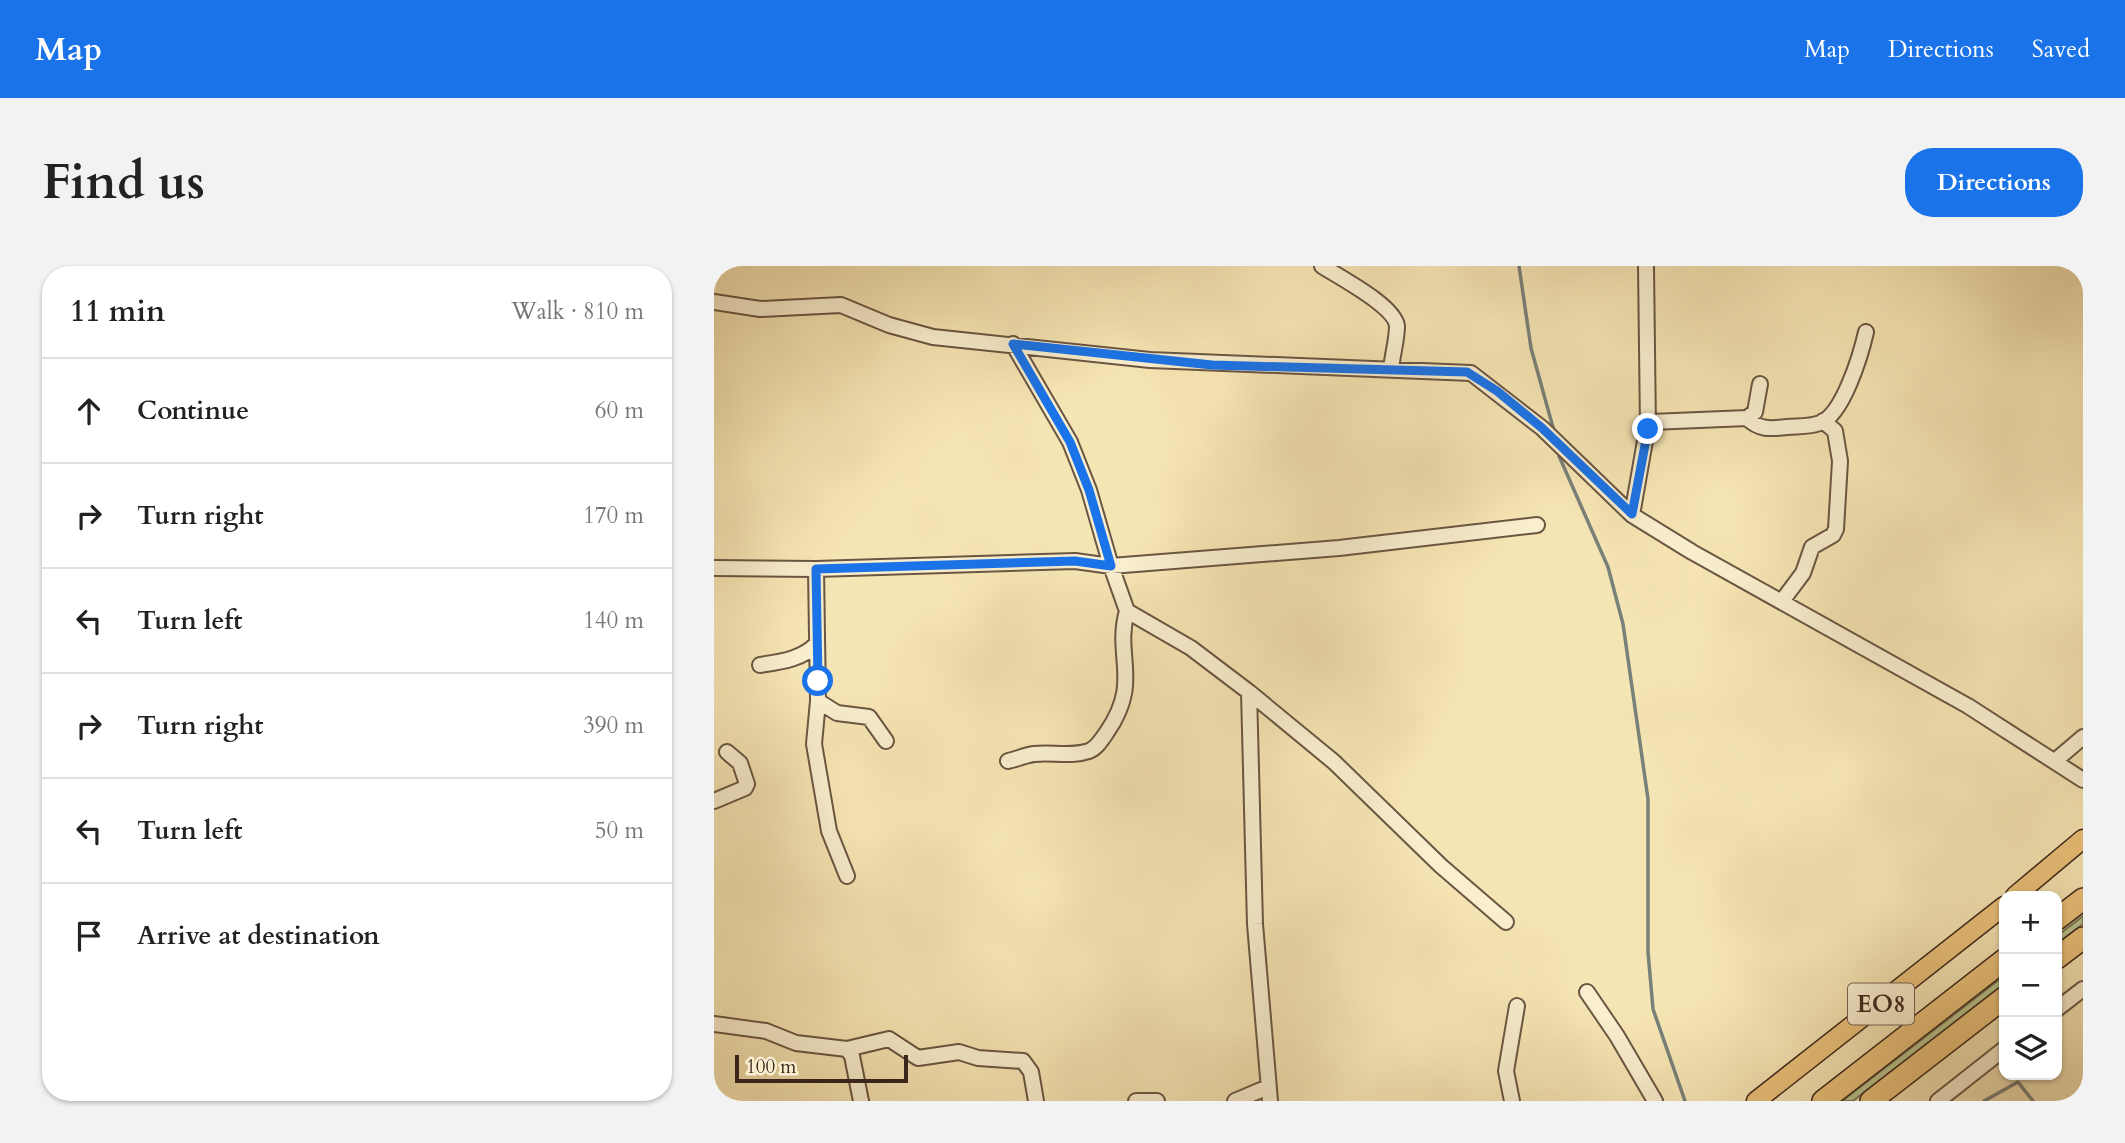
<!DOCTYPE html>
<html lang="en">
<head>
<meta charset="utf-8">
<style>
  body { margin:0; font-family:Cardo,serif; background:#f2f2f2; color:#222 }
  .controls { position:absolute; right:21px; bottom:21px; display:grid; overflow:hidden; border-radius:14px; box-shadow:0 2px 5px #0004 }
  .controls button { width:63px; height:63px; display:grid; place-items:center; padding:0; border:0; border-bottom:2px solid #e0e0e0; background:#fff; color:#222; font:35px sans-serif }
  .scale { position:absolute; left:21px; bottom:18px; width:173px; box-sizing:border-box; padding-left:7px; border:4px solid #3c261c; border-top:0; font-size:19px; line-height:24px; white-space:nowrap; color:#3c261c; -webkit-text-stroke:5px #f9eece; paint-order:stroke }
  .stop { position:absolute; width:21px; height:21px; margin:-16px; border:5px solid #1a73e8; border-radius:50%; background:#fff }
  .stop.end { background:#1a73e8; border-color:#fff; box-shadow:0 2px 7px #0008 }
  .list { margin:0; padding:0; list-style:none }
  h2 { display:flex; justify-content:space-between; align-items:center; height:91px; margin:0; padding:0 28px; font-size:30px }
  h2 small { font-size:23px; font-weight:400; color:#767676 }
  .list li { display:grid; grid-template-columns:46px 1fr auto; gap:21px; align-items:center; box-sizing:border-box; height:105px; padding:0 28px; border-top:2px solid #e0e0e0 }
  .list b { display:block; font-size:26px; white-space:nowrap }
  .list em { font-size:23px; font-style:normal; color:#767676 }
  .icon { flex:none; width:38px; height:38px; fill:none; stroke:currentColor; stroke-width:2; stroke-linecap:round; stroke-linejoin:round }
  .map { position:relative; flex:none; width:1369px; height:835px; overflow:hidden; border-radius:28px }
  header { display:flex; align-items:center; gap:42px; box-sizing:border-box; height:98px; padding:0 35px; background:#1a73e8; color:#fff }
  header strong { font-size:33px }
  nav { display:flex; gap:38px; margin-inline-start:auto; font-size:24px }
  .intro { display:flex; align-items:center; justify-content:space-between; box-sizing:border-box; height:168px; padding:0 42px }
  h1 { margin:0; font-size:49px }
  .button { padding:18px 32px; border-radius:28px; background:#1a73e8; color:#fff; font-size:24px; font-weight:700 }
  main { display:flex; gap:42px; padding:0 42px }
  aside { flex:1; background:#fff; border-radius:28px; box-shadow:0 2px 5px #0004 }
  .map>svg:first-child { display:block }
</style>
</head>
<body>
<header>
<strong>Map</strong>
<nav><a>Map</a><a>Directions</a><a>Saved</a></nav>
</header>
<div class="intro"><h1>Find us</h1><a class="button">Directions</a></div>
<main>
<aside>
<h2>11 min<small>Walk · 810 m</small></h2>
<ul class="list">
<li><svg class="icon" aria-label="ahead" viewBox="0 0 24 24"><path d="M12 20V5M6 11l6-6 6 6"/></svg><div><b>Continue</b></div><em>60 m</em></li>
<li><svg class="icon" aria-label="right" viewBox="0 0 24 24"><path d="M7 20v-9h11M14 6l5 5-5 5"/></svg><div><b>Turn right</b></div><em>170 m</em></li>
<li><svg class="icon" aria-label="left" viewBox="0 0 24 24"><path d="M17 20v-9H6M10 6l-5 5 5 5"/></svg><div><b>Turn left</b></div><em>140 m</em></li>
<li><svg class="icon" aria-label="right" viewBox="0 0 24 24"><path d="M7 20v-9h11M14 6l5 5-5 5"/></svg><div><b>Turn right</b></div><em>390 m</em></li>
<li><svg class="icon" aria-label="left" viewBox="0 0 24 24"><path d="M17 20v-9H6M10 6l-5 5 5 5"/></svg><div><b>Turn left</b></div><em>50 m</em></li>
<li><svg class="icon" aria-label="arrive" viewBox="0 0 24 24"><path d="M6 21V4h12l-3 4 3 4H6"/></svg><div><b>Arrive at destination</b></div></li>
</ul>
</aside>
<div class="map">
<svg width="1369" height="835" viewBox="0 0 1369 835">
  <rect width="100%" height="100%" fill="#f6e5b4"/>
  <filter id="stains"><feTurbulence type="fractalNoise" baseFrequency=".00286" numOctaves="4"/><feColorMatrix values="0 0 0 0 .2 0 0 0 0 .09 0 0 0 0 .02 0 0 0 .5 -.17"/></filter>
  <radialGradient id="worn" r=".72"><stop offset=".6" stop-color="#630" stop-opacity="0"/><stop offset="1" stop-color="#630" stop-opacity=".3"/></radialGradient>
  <path fill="#b9c58f" stroke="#7a7656" stroke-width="2" d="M1369,650V658L1343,678V670Z
    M1290,710V718L1139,835H1128Z"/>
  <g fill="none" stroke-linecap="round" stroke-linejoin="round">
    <path stroke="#788179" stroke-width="3.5" d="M805,0L817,82L840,165
      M845,190L894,301L909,358L934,533V686L939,743L971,835
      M1270,835L1304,816L1319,835"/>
    <defs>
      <path id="minor" d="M608,0C625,11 681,40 683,60C683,74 678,90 677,104
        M932,0L934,163
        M0,36L46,43L127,39L175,59L219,71L436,94L757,107L828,162L918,249L978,286L1254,440L1369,514
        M299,78L356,176L375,224L397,300L413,345L477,382L535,426L541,658L556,835
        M1033,152C1045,164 1056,163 1073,161C1083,160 1096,161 1106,157C1129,149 1147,88 1152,66
        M918,249L931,175L937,156L1033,152L1041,146L1046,118
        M0,302L102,303L361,295L397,300L625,282L823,259
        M102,303L104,435L100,478L115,565L133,610
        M1068,335L1089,307L1098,281L1119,269L1122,263L1126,195L1121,165L1109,155
        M46,399C66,396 90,393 103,377
        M535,426L620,496L727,600L792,656
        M104,435L123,447L155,451L172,475
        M1342,494L1369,471
        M294,495C303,493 312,489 320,488C338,486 358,491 375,485C383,482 388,473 393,466C428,415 400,391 413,345
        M0,535L31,522L33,518L26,497L13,486
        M873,726L903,770L941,835
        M1343,743L1369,723
        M0,758L52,765L82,777L133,783L138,790L147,835
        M133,783L175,773L204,792L245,786L264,792L309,795L317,806L322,835
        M422,835H443
        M521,835L554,821
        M798,835L792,805L803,740
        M1224,835L1290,783"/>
      <path id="major" d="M1301,630L1369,573
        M1042,835L1290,640"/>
      <path id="highway" d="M1343,653L1369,633
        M1343,692L1369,672
        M1109,835L1290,694
        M1157,835L1290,732"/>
    </defs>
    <use href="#minor" stroke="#6a5642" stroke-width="18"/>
    <use href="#major" stroke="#3c261c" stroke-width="21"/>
    <use href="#highway" stroke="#3c261c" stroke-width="24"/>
    <use href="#minor" stroke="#f9eece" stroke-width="14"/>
    <use href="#major" stroke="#ebc27a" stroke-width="18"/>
    <use href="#highway" stroke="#ebc27a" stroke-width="21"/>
  </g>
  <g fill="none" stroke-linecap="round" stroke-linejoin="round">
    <path stroke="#1a73e8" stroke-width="9" d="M104,415L102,303L361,295L397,300L375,224L356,176L299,78L498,99L753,106L783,125L828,162L918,248L934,163"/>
  </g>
  <g text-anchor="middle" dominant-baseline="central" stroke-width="5" stroke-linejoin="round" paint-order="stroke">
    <rect fill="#f9eece" stroke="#756251" stroke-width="2" x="1134" y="717.5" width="66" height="41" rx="5"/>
    <g font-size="24" font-weight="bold" fill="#3c261c">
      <text x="1167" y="738">ΕΟ8</text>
    </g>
  </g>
  <rect width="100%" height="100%" filter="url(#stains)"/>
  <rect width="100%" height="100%" fill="url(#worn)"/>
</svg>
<div class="controls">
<button>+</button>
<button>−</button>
<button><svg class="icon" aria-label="layers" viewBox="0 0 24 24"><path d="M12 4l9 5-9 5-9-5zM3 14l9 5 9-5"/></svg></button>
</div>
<div class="scale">100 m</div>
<div class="stop" style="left:104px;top:415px"></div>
<div class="stop end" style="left:934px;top:163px"></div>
</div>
</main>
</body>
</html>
